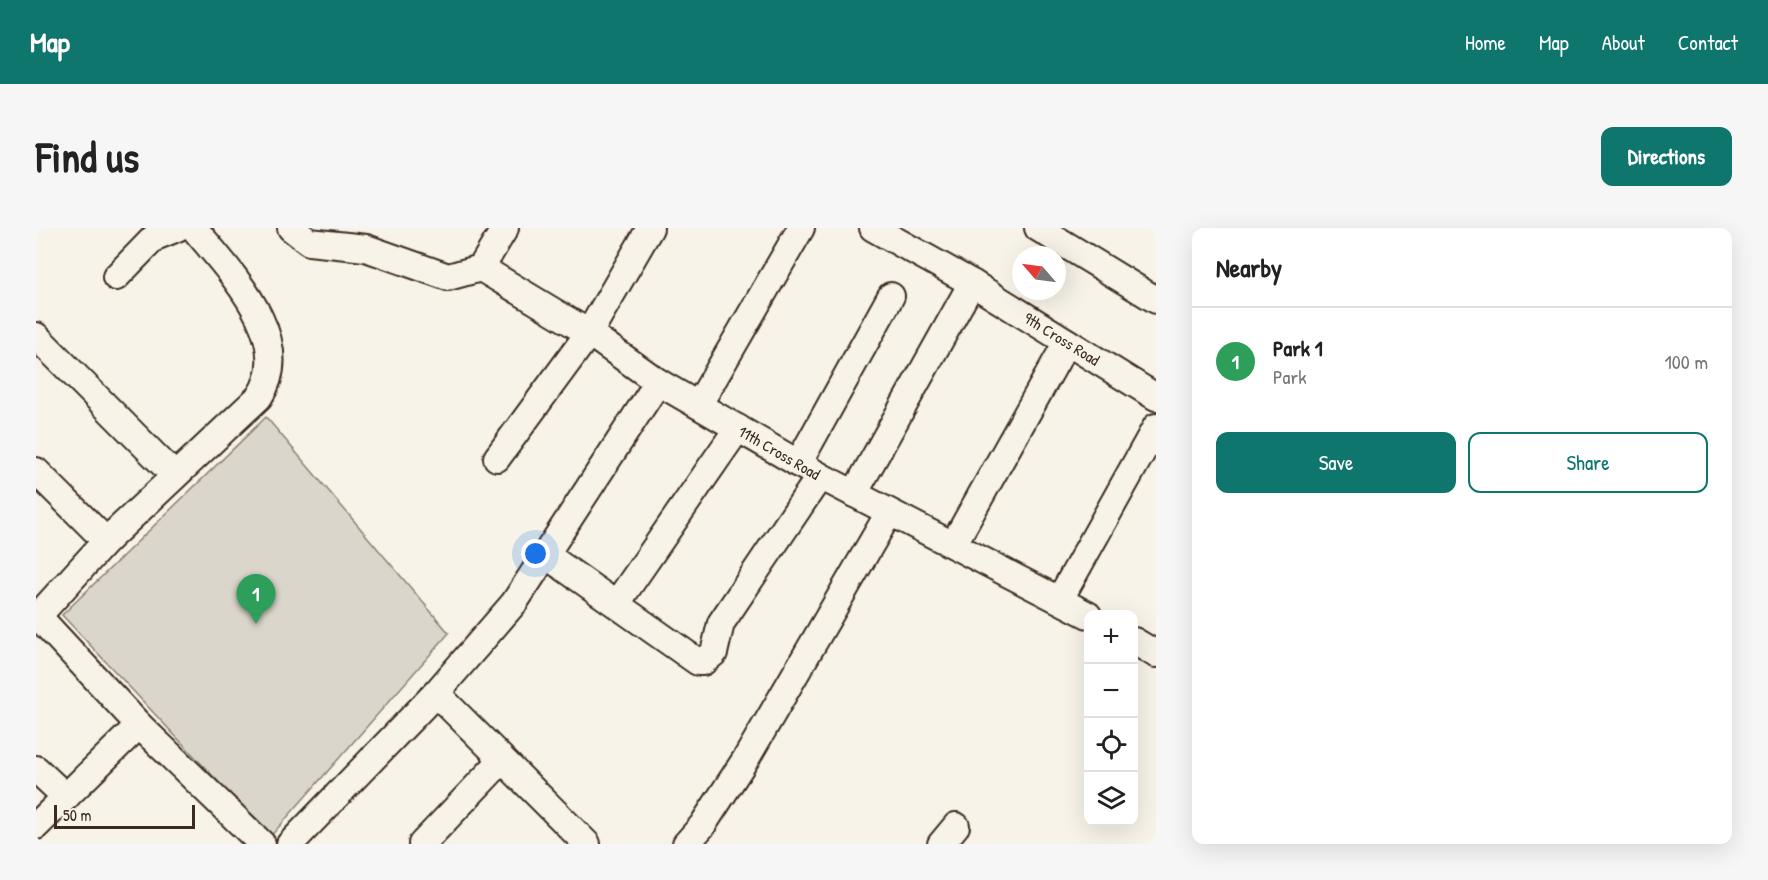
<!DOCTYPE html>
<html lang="en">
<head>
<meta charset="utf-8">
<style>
  body { margin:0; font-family:"Patrick Hand",sans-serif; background:#f6f6f6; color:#222 }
  .controls { position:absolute; right:18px; bottom:18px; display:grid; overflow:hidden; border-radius:12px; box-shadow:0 6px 24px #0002 }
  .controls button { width:54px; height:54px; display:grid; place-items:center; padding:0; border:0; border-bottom:2px solid #e0e0e0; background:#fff; color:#222; font:30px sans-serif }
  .compass { position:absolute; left:976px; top:18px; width:54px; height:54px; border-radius:50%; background:#fff; box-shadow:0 6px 24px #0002; rotate:298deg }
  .scale { position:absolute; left:18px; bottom:15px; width:141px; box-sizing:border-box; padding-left:6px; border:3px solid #3b2a1e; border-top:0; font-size:16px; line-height:21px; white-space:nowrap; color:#3b2a1e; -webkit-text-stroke:4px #f7f3e8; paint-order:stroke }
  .you { position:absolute; left:500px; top:326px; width:21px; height:21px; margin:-15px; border:4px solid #fff; border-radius:50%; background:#1a73e8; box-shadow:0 0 0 9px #1a73e833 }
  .badge { display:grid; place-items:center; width:39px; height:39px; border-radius:50%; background:#0f766e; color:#fff; font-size:20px; font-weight:700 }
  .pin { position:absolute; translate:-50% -50px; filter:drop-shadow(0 2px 3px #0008) }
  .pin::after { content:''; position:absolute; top:32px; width:21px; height:18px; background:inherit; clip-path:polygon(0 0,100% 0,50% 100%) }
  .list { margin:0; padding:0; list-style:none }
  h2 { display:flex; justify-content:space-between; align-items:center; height:78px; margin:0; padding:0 24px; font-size:26px }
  h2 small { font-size:20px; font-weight:400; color:#767676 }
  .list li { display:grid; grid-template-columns:39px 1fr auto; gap:18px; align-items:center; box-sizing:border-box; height:108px; padding:0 24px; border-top:2px solid #e0e0e0 }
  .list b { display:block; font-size:22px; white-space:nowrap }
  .list p { margin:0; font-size:20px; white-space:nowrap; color:#767676 }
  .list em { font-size:20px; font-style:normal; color:#767676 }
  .actions { display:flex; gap:12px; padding:18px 24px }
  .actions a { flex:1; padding:14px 0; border:2px solid #0f766e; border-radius:12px; text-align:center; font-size:21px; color:#0f766e }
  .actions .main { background:#0f766e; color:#fff }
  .icon { flex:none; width:33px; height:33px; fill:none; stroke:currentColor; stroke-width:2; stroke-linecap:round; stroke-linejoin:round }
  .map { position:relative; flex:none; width:1120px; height:616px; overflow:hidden; border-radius:12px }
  header { display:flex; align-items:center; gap:36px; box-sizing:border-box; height:84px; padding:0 30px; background:#0f766e; color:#fff }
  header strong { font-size:28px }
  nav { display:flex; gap:33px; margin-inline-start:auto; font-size:21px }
  .intro { display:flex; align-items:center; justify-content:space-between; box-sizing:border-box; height:144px; padding:0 36px }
  h1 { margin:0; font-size:42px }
  .button { padding:15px 27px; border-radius:12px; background:#0f766e; color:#fff; font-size:21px; font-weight:700 }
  main { display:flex; gap:36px; padding:0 36px }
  aside { flex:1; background:#fff; border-radius:12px; box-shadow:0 6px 24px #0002 }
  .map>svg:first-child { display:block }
</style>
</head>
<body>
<header>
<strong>Map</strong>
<nav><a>Home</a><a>Map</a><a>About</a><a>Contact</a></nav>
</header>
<div class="intro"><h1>Find us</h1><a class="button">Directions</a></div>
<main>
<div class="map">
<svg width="1120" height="616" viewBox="0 0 1120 616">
  <rect width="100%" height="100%" fill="#f7f3e8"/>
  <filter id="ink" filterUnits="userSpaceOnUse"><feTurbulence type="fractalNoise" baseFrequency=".0167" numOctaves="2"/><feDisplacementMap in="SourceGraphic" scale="12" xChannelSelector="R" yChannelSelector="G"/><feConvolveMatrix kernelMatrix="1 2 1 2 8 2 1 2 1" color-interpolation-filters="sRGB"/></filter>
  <g filter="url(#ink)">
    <path fill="#dbd6cb" stroke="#8b8074" stroke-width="1.5" d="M230,189L413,405L234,609L26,387Z"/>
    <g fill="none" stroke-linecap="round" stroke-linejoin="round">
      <defs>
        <g id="minor">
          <path d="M255,0L273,14L330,20L412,49L445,40L469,0"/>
          <path id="s1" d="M837,0L936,55L1120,169"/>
          <path d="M1002,0L1120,72"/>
          <path id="s2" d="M445,40L553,105L622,154L784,248L1052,387"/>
          <path d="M80,49L119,9L141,0"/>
          <path d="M0,108L138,247"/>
          <path d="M663,176L765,0"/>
          <path d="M461,230L553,105L614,0"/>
          <path d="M762,236L855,68"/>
          <path d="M0,243L70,313"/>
          <path d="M818,266L936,55"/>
          <path d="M917,317L1031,114"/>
          <path d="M510,327L662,434H667L678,425L685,395L784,248"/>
          <path d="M1024,371L1120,199"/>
          <path d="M581,375L702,200"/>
          <path d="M0,386L103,497L226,616"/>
          <path d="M2,388L70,313L223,169C262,112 192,42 158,0"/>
          <path d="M1098,413L1120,426"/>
          <path d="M400,465L551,616"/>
          <path d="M0,541L30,569"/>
          <path d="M0,598L103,497"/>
          <path d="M254,616L400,465L478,375L622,154"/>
          <path d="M386,616L466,532"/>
          <path d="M650,616L666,598L711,529L853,285"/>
          <path d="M905,616L920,598"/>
        </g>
      </defs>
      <use href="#minor" stroke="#3b2a1e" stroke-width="30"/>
      <use href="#minor" stroke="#f7f3e8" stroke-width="26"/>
    </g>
  </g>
  <g text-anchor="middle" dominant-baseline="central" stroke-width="4.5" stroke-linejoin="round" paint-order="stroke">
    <g font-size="16" fill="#3b2a1e" stroke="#f7f3e8">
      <text stroke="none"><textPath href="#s1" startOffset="219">9th Cross Road</textPath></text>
      <text stroke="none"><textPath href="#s2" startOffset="351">11th Cross Road</textPath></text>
    </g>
  </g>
</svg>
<div class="controls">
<button>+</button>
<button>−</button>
<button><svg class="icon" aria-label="locate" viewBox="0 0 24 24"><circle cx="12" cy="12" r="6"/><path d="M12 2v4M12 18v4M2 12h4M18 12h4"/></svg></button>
<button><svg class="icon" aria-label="layers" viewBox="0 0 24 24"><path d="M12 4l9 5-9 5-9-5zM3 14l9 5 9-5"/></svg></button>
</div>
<svg class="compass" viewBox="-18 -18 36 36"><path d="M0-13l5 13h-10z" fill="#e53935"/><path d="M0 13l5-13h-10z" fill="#767676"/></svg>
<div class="scale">50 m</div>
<div class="you"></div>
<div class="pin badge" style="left:220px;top:396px;background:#2e9e5b">1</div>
</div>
<aside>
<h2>Nearby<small></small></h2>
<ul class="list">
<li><span class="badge" style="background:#2e9e5b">1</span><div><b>Park 1</b><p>Park</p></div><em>100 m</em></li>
</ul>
<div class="actions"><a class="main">Save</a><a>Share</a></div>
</aside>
</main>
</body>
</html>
